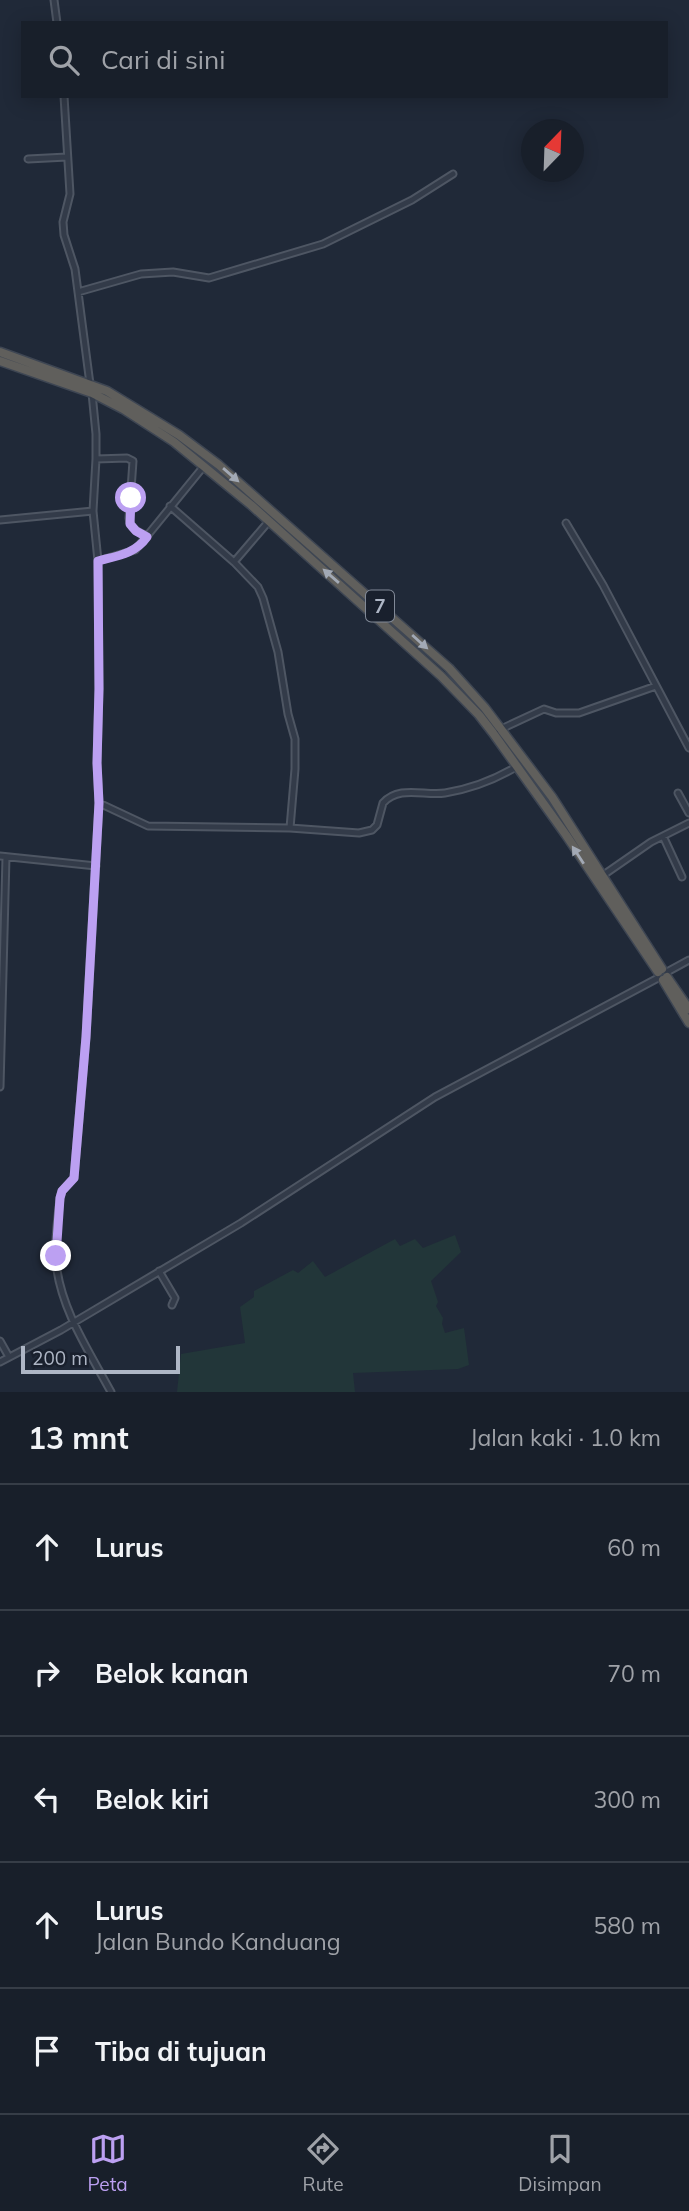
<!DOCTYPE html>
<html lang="id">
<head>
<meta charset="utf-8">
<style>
  body { margin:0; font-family:Mulish,sans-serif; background:#212732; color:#f1f3f6 }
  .compass { position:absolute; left:521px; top:119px; width:63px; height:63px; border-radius:50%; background:#181f2a; box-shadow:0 4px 18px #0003; rotate:23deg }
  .scale { position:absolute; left:21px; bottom:18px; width:159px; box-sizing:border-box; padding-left:7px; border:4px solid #aeb6c5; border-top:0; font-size:19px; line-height:24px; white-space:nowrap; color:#aeb6c5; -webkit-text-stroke:5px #19202d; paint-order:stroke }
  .stop { position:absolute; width:21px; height:21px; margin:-16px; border:5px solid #bca0f2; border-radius:50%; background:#fff }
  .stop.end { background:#bca0f2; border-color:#fff; box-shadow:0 2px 7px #0008 }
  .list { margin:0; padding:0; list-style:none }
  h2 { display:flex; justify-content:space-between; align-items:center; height:91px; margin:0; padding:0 28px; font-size:30px }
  h2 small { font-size:23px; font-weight:400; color:#9fa2a8 }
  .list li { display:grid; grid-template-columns:46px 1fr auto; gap:21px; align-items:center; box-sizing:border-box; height:126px; padding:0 28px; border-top:2px solid #363d47 }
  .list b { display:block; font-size:26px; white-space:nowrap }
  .list p { margin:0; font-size:23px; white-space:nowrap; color:#9fa2a8 }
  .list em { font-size:23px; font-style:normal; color:#9fa2a8 }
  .icon { flex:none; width:38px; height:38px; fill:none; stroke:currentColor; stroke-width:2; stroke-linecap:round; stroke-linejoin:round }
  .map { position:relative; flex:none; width:689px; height:1392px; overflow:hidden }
  .search { position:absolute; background:#181f2a; box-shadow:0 4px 18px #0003; left:21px; right:21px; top:21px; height:77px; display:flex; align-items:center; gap:18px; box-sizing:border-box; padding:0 24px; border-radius:0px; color:#9fa2a8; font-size:26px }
  .sheet { height:721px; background:#181f2a }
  nav { display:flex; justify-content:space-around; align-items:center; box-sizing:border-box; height:98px; border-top:2px solid #363d47; background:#181f2a; font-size:19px; color:#9fa2a8 }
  nav a { display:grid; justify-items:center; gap:4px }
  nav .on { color:#bca0f2 }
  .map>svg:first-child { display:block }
</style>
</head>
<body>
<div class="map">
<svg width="689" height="1392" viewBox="0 0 689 1392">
  <rect width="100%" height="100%" fill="#202938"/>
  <path fill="#223639" d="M455,1235L461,1252L431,1281L438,1302L436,1306L443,1318L442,1324L445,1333L464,1328L469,1365L458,1369L353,1373L355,1392H177L181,1354L245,1343L240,1307L254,1297V1291L293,1270L298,1273L313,1261L325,1277L395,1239L400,1246L415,1239L423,1248Z"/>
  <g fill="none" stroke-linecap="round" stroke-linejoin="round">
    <defs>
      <path id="minor" d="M54,0L57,23
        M64,96L70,194L63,222L64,235L75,269L90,384
        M28,159L67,157
        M78,292L141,274L173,272L209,278L323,244L412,200L453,174
        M92,393L96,434V459L127,458L133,461L129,518C130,529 138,532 147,536L204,466
        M170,506L234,562L258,587L263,598L278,652L288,714L295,739V769L290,828
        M93,511L98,561L99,689L97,763L99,803L86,1037L74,1178L62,1191L60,1198C58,1219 54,1242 56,1263C61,1310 89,1351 111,1392
        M0,520L93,511L96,459
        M566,523L603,585L689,748
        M98,561L135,550L147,536
        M234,562L269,521
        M499,730L544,709L556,713H579L656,686
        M678,793L689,813
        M99,803L148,826L290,828L359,833L372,830L377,825L383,803C399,785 424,796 445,793C470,789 494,780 516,767
        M663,836L682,877
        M0,856L96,866
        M602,876L651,842L689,823
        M667,972L689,960
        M0,1087L6,857
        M159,1271L175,1298L172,1305
        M0,1341L9,1357
        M0,1362L61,1330L241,1223L435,1097L658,978"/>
      <path id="trunk" d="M0,352L107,391L179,435L219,465L449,668L485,708L552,797L662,969
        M0,361L92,393L123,409L174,442L251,505L441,676L479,715L493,733L566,835L658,972
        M667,977L689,1009
        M663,980L689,1023"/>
    </defs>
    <use href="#minor" stroke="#4e5663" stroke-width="9"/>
    <use href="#trunk" stroke="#3e4653" stroke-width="11"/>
    <use href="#minor" stroke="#333b49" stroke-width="5"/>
    <use href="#trunk" stroke="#605f5c" stroke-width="8"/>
  </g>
  <defs><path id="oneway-solid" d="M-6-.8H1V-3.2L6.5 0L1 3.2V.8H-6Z" transform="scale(1.75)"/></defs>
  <g fill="#a2a9b5">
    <use href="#oneway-solid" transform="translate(231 475) rotate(41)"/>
    <use href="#oneway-solid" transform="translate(331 576) rotate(-139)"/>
    <use href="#oneway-solid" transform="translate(420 642) rotate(42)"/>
    <use href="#oneway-solid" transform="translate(578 855) rotate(-123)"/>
  </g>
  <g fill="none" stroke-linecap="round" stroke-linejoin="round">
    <path stroke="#bca0f2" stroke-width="9" d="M56,1256L60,1198L62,1191L74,1178L86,1037L99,803L97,763L99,689L98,561C117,556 135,554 147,537L136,531L130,524L131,498"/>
  </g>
  <g text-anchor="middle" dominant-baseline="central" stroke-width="5" stroke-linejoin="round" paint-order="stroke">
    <rect fill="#19202d" stroke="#818997" stroke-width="2" x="366" y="590.5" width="28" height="31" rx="5"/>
    <g font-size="19" font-weight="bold" fill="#aeb6c5">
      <text x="380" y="606">7</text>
    </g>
  </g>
</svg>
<svg class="compass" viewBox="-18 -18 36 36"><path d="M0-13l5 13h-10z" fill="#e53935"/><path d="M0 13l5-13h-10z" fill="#9fa2a8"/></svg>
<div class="scale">200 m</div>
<div class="stop" style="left:131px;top:498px"></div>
<div class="stop end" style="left:56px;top:1256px"></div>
<div class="search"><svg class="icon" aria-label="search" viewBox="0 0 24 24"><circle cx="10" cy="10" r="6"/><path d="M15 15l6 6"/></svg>Cari di sini</div>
</div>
<section class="sheet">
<h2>13 mnt<small>Jalan kaki · 1.0 km</small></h2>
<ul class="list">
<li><svg class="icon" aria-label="ahead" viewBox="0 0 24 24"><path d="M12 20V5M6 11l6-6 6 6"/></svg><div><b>Lurus</b></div><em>60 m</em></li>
<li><svg class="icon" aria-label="right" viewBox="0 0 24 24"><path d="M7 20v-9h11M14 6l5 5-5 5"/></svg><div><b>Belok kanan</b></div><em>70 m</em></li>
<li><svg class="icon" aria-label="left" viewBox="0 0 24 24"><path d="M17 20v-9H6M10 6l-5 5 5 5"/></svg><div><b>Belok kiri</b></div><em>300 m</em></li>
<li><svg class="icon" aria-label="ahead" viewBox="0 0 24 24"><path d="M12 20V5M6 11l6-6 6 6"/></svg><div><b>Lurus</b><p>Jalan Bundo Kanduang</p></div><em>580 m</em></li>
<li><svg class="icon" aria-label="arrive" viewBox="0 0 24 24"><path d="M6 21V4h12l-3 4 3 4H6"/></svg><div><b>Tiba di tujuan</b></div></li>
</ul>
</section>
<nav>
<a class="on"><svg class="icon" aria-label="map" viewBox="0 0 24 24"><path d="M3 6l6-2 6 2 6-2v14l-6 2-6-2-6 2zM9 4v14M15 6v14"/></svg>Peta</a>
<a><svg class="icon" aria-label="directions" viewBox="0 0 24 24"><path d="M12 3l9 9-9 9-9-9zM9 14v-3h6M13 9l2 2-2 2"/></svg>Rute</a>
<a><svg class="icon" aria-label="saved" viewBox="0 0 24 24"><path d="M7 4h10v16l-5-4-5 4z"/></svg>Disimpan</a>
</nav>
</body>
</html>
